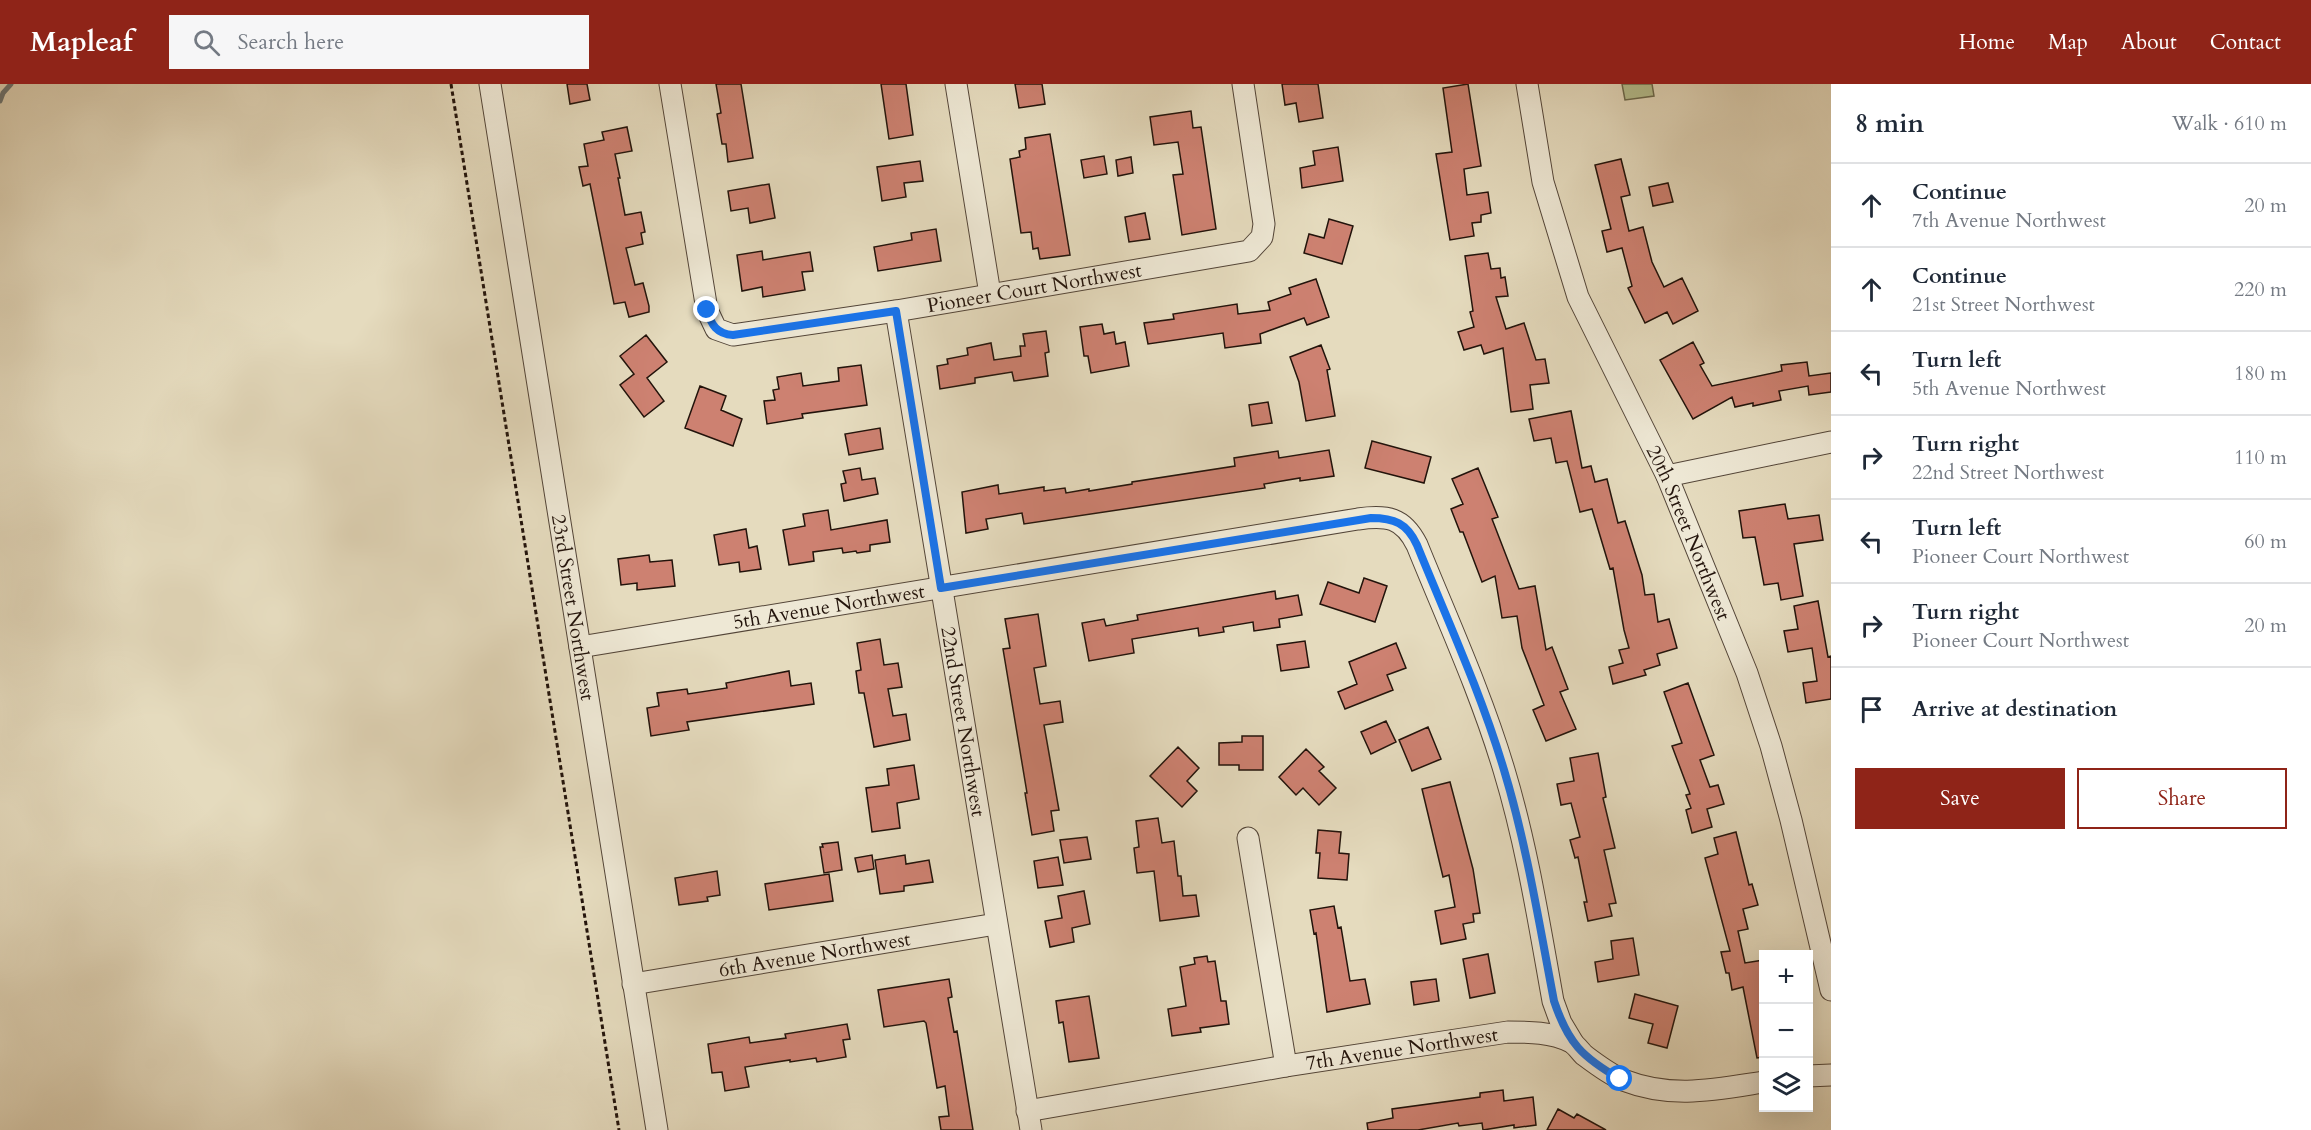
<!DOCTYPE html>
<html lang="en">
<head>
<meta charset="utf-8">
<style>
  body { margin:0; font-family:Cardo,serif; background:#f6f6f7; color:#1f2937 }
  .controls { position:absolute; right:18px; bottom:18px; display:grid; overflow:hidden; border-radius:0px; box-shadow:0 6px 24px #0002 }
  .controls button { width:54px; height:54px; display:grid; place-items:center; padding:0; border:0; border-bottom:2px solid #e0e1e3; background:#fff; color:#1f2937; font:30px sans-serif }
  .stop { position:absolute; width:18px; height:18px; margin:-14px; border:4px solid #1a73e8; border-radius:50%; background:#fff }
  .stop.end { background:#1a73e8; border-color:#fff; box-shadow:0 2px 6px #0008 }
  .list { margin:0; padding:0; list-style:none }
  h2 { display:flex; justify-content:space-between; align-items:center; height:78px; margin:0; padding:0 24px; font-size:26px }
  h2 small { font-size:20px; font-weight:400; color:#747a83 }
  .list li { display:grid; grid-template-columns:39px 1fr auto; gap:18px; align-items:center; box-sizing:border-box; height:84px; padding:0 24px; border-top:2px solid #e0e1e3 }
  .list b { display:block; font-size:22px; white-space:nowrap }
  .list p { margin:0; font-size:20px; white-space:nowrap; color:#747a83 }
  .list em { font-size:20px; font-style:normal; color:#747a83 }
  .actions { display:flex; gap:12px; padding:18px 24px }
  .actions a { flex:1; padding:14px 0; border:2px solid #8f2418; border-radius:0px; text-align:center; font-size:21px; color:#8f2418 }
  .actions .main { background:#8f2418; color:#fff }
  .icon { flex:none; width:33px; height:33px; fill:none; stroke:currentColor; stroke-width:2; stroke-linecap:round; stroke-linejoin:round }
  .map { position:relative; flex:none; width:1831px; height:1046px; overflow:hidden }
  header { display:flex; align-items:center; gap:36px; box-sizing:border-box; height:84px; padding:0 30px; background:#8f2418; color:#fff }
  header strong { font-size:28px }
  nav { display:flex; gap:33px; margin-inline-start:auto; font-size:21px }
  .search { width:420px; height:54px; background:#f6f6f7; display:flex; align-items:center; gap:15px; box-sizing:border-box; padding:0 21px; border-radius:0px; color:#747a83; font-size:22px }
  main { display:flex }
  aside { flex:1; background:#fff }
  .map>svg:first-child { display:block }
</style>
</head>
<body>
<header>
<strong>Mapleaf</strong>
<div class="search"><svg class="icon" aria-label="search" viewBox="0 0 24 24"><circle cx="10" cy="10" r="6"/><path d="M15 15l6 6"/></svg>Search here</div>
<nav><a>Home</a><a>Map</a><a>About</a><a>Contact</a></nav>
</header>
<main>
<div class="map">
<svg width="1831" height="1046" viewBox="0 0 1831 1046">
  <rect width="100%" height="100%" fill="#e5dbbe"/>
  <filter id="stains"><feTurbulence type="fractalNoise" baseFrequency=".00333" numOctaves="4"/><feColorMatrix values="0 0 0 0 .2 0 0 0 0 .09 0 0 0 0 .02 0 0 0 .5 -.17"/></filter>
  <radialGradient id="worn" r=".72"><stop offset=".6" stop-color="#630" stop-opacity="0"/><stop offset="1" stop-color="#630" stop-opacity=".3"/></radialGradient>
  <path fill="#b6c090" stroke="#6c6a4e" stroke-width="1.5" d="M1622,0H1652L1654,12L1625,16Z"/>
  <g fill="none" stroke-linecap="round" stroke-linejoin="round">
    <path stroke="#6b7676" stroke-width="5" d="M0,17L3,9L11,0"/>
  </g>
  <path fill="#cd8171" stroke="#22130b" stroke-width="1.5" d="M567,0H587L590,16L570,20Z
    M716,0H741L753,74L728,78L726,60H722L717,30L721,29Z
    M881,0H906L913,51L889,55Z
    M1015,0H1042L1045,20L1019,24Z
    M1282,0H1318L1323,34L1299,38L1296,19L1285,21Z
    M1468,0L1481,82L1464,85L1467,111L1488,108L1491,129L1481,131V138L1472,139L1474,152L1450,156L1436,70L1452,68L1443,4Z
    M1191,27L1193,44L1201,43L1216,145L1182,151L1173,91L1183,90L1178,58L1154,61L1150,33Z
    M627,43L632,67L615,70L620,94H618L625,131L641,128L645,148L641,149L643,160L626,164L635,201L643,199L649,222V228L629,233L625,218L614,220L590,100L583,102L579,83L588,82L584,60L604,56L602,48Z
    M1050,50L1070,171L1040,175L1038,164L1033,165L1031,148L1021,149L1010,75L1020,73L1019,67L1026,65L1025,54Z
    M1338,63L1343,97L1302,104L1300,84L1315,81L1313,67Z
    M1104,72L1107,90L1084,94L1081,76Z
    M1131,73L1133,89L1118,92L1116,76Z
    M1621,75L1630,111L1621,113L1629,147L1643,143L1652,178L1664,203L1682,194L1698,227L1673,240L1667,228L1645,239L1628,204L1632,202L1622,164L1607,168L1602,147L1611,145L1595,81Z
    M920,77L923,97L904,99L906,113L882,117L877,83Z
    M1668,99L1673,118L1653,122L1649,103Z
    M769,100L775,134L750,139L748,124L731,127L728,107Z
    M1145,129L1150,155L1129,158L1125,133Z
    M1329,135L1353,142L1342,180L1304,169L1309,150L1324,154Z
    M936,145L941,177L878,187L874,163L912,156L911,149Z
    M762,167L763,176L810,168L813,187L802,188L805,206L763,213L762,203L742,207L737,171Z
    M1488,169L1491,185L1500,184L1501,194L1505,193L1508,212L1496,213L1506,245L1524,239L1536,276L1545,275L1549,299L1530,301L1533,325L1511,328L1503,264L1484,270L1481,261L1464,266L1458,248L1474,243L1470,228L1473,227L1465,172Z
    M1316,195L1329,233L1307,241L1304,234L1260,250L1261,259L1225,264L1223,249L1148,260L1144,239L1174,235L1173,230L1237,220L1238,230L1270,226L1268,218L1291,210L1289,204Z
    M1102,240L1104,250L1114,248L1116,260L1125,258L1129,282L1091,289L1088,272H1084L1080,243Z
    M1046,247L1049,268L1045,269L1048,292L1014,297L1012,288L975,294V299L940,305L937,282L948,280L947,275L968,271L967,264L991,259L994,276L1021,272L1020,262H1025L1023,250Z
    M646,251L667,278L647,294L664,317L644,333L620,301L634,290L620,272Z
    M1693,258L1704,279L1700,281L1712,302L1782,287L1781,281L1807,278L1809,292L1831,289V308L1809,311L1808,302L1779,307L1781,316L1753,322V319L1735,323L1732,313L1693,335L1660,276Z
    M1321,261L1330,285L1327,286L1335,332L1306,337L1299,298L1290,273Z
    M861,281L867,321L802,330L803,334L767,340L764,317L775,316L773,306L779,305L777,293L801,289L803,302L839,297L838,284Z
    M700,302L726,312L721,326L742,335L733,362L685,344Z
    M1268,318L1272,339L1252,342L1249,321Z
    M1571,327L1582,384L1591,382L1595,398L1607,395L1618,439L1625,437L1642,491L1645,511L1654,510L1658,538L1669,535L1677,564L1657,570L1660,581L1644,586L1646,591L1613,600L1609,583L1623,579L1619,566L1629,564L1624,546L1613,484L1610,485L1592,425L1580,428L1567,377L1556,379L1551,354L1534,357L1529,335Z
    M880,344L883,365L849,371L845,350Z
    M1372,357L1431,373L1424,399L1365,384Z
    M1329,366L1334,392L1300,397V394L1264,400L1265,404L1024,440L1022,429L986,435L988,445L966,449L962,408L998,401L999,410L1044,403V407L1065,404L1066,409L1089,405V407L1132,400V398L1235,382L1234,374L1278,367L1279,374Z
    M860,384L862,396L875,394L878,410L844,417L841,400L846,399L843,387Z
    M1478,384L1498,433L1492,435L1519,505L1535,502L1546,566L1552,563L1568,605L1560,608L1576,645L1546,657L1533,626L1544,621L1522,564L1517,532L1502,534L1495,492L1482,498L1463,448H1460L1451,425L1463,420L1452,395Z
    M1785,420L1788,435L1819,431L1823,456L1794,460L1803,512L1781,516L1778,499L1764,501L1755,453L1743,454L1739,427Z
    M828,426L831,446L887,436L890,458L870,461V467L857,469L856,467L843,469L842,464L813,468L814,477L789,481L783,446L805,442L803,430Z
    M746,445L749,464L757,462L761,485L740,488L739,478L719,481L714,451Z
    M649,471L650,478L672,476L675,502L637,506V499L621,501L618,475Z
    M1364,494L1387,502L1375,538L1320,520L1328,498L1359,509Z
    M1275,507L1276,515L1298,511L1302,531L1279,535L1280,543L1254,547L1253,538L1223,543L1224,548L1199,552L1198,544L1132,555L1134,569L1089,577L1082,539L1104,535L1106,542L1138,536L1137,531Z
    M1818,517L1828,573L1831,572V615L1806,619L1803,599L1817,597L1812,564L1788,568L1784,547L1798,545L1794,522Z
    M1038,530L1046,582L1034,584L1040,620L1060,617L1063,638L1044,641L1059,726L1051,727L1054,747L1032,751L1025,709H1027L1003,565L1010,564L1005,535Z
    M880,555L884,581L898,579L902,603L888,605L893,632L906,630L910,656L874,663L864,609H859L856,587L861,586L857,559Z
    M1305,557L1309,583L1281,587L1277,561Z
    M1396,559L1406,584L1387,591L1393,606L1345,625L1338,608L1357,600L1349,578Z
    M789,587L791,602L811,599L814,620L687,638L689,646L651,652L647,624L659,622L657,609L687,605L688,610L727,604L726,599Z
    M1688,599L1714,671L1700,676L1710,703L1718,701L1724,720L1707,725L1712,743L1692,749L1686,726L1691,724L1686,711L1690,710L1672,662L1682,659L1664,608Z
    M1386,637L1396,658L1371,670L1361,648Z
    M1428,643L1441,675L1412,687L1399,656Z
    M1242,652H1263V686H1239V681H1219V659L1242,658Z
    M1178,663L1199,684L1187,697L1197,707L1182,723L1150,692Z
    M1306,665L1324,683L1319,687L1336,704L1319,721L1303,704L1296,711L1279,693Z
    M1598,669L1606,713L1603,714L1615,764L1604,766L1616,819L1609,820L1612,832L1588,837L1584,818H1587L1578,773L1575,774L1570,756L1580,753L1571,719L1561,721L1557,700L1574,697L1570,674Z
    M914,681L919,715L897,719L900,744L872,748L866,704L889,701L887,685Z
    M1450,698L1473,785L1480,829L1473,830L1474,838L1463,840L1466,855L1441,860L1435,827L1455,823L1449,791L1443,793L1422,705Z
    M1158,734L1162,759L1174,757L1178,792H1181L1183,812L1196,811L1199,832L1160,837L1154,787L1137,789L1134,764L1139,763L1136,737Z
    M1318,746L1341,748L1339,769L1349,770L1347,796L1318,794L1320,769H1316Z
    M1736,748L1749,801L1752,800L1758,821L1743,825L1748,845L1738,847L1745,879L1764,876V973L1757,974L1743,903L1732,906L1729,889H1726L1721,868L1730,867L1705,774L1718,770L1714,754Z
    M1087,753L1091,775L1064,779L1060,756Z
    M838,758L842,786L824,789L820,763H823L822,760Z
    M872,771L874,785L858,788L855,774Z
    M905,771L906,780L929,776L933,798L904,802V807L880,810L875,776Z
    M1058,773L1063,801L1038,804L1034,777Z
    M717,787L720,811L707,813L708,817L679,821L675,794Z
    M829,790L833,817L769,826L765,800Z
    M1084,807L1090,840L1072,844L1074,858L1050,863L1045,837L1062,834L1058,812Z
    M1334,822L1338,844L1341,843L1350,897L1365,895L1370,920L1327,928L1316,849L1314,850L1310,826Z
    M1633,854L1639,891L1598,898L1595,878L1613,875L1611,857Z
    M1488,870L1495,909L1470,914L1463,875Z
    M1207,872L1208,878L1215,877L1221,917H1226L1229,940L1200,944L1201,948L1172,952L1168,925L1186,922L1180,883L1195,880L1194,874Z
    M949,895L952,913L948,914L954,948L957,947L973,1046H941L939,1033L949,1032L945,1002L937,1004L926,939L924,937L884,943L878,906Z
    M1436,895L1439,917L1414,921L1411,898Z
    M1635,910L1678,922L1667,964L1648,959L1653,940L1629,934Z
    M1089,912L1099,974L1069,978L1063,938L1059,939L1056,917Z
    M847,940L850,955L843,956L846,973L817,978L816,974L790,978V976L745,983L749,1003L725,1007L722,988L712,989L708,960L749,953L750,959L786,954L785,950Z
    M1503,1006L1504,1017L1533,1013L1536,1041L1514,1044V1041L1483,1046L1482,1039L1459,1042L1458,1039L1418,1046H1368L1367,1039L1393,1034L1392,1025L1480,1013V1009Z
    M1558,1025L1574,1034L1577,1030L1606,1046H1547Z"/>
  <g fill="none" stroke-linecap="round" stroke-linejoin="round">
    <defs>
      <g id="minor">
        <path id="s1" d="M490,0L657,1046"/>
        <path id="s2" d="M670,0L707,226L716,245L733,251L896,227L1249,167L1262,153L1264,140L1243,0"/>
        <path d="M956,0L990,210"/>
        <path id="s3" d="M1527,0L1543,98L1578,213L1667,392L1747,589L1771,662L1791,736L1831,906"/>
        <path id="s4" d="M896,227L1031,1046"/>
        <path d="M1667,392L1831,358"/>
        <path id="s5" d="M580,563L1358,435C1387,431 1403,433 1417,461C1447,535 1481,609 1504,686C1527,762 1539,839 1553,917L1561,939L1573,959"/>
        <path d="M1248,754L1286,982"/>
        <path id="s6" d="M633,900L996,840"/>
        <path d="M1808,992L1831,991"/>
        <path id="s7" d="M1027,1027L1286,982L1508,948C1529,948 1552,948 1571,958C1576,961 1580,967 1584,971C1596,980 1609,990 1623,996C1672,1015 1713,1006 1764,998"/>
      </g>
    </defs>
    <use href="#minor" stroke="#534538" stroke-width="23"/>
    <path stroke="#22130b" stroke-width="3" stroke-dasharray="4.5 3" stroke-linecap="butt" d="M451,0L619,1046"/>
    <use href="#minor" stroke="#eee8d5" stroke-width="21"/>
  </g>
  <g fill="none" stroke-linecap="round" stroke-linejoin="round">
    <path stroke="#1a73e8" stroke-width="8" d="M707,226C711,241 717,250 733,251L896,227L941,504L1371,434C1394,434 1407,439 1417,461C1447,535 1481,609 1504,686C1527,762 1539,839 1554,917C1568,959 1582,973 1620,995"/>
  </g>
  <g text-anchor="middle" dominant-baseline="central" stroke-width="6" stroke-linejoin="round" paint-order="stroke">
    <g font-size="20" fill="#22130b" stroke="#eee8d5">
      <text stroke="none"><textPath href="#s2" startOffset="573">Pioneer Court Northwest</textPath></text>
      <text stroke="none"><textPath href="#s3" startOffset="480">20th Street Northwest</textPath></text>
      <text stroke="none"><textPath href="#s5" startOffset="252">5th Avenue Northwest</textPath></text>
      <text stroke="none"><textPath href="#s1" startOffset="530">23rd Street Northwest</textPath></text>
      <text stroke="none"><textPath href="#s4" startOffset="416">22nd Street Northwest</textPath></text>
      <text stroke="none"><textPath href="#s6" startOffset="184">6th Avenue Northwest</textPath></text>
      <text stroke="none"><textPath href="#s7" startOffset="380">7th Avenue Northwest</textPath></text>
    </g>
  </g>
  <rect width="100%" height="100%" filter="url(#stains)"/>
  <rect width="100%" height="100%" fill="url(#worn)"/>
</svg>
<div class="controls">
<button>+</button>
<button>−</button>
<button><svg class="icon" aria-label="layers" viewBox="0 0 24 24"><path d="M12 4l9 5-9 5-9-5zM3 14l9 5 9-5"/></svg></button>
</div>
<div class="stop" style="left:1620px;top:995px"></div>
<div class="stop end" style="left:707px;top:226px"></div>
</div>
<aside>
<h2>8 min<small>Walk · 610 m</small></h2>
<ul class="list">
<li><svg class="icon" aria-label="ahead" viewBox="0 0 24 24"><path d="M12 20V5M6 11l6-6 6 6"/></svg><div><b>Continue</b><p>7th Avenue Northwest</p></div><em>20 m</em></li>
<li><svg class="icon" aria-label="ahead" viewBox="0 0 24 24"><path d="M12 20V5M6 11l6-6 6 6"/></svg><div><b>Continue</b><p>21st Street Northwest</p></div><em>220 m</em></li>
<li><svg class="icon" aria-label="left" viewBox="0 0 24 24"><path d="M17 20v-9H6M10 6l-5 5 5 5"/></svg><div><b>Turn left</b><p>5th Avenue Northwest</p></div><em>180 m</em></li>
<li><svg class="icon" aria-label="right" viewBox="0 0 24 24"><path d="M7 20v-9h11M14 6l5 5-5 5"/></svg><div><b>Turn right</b><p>22nd Street Northwest</p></div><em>110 m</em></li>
<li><svg class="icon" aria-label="left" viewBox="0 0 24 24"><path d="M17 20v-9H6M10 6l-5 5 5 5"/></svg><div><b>Turn left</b><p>Pioneer Court Northwest</p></div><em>60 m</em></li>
<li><svg class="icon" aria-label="right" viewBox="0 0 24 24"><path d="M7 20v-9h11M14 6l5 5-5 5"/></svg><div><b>Turn right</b><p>Pioneer Court Northwest</p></div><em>20 m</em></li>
<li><svg class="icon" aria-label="arrive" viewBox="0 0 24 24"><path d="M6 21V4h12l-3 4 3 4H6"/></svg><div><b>Arrive at destination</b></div></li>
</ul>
<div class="actions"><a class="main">Save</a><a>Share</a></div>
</aside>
</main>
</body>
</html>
